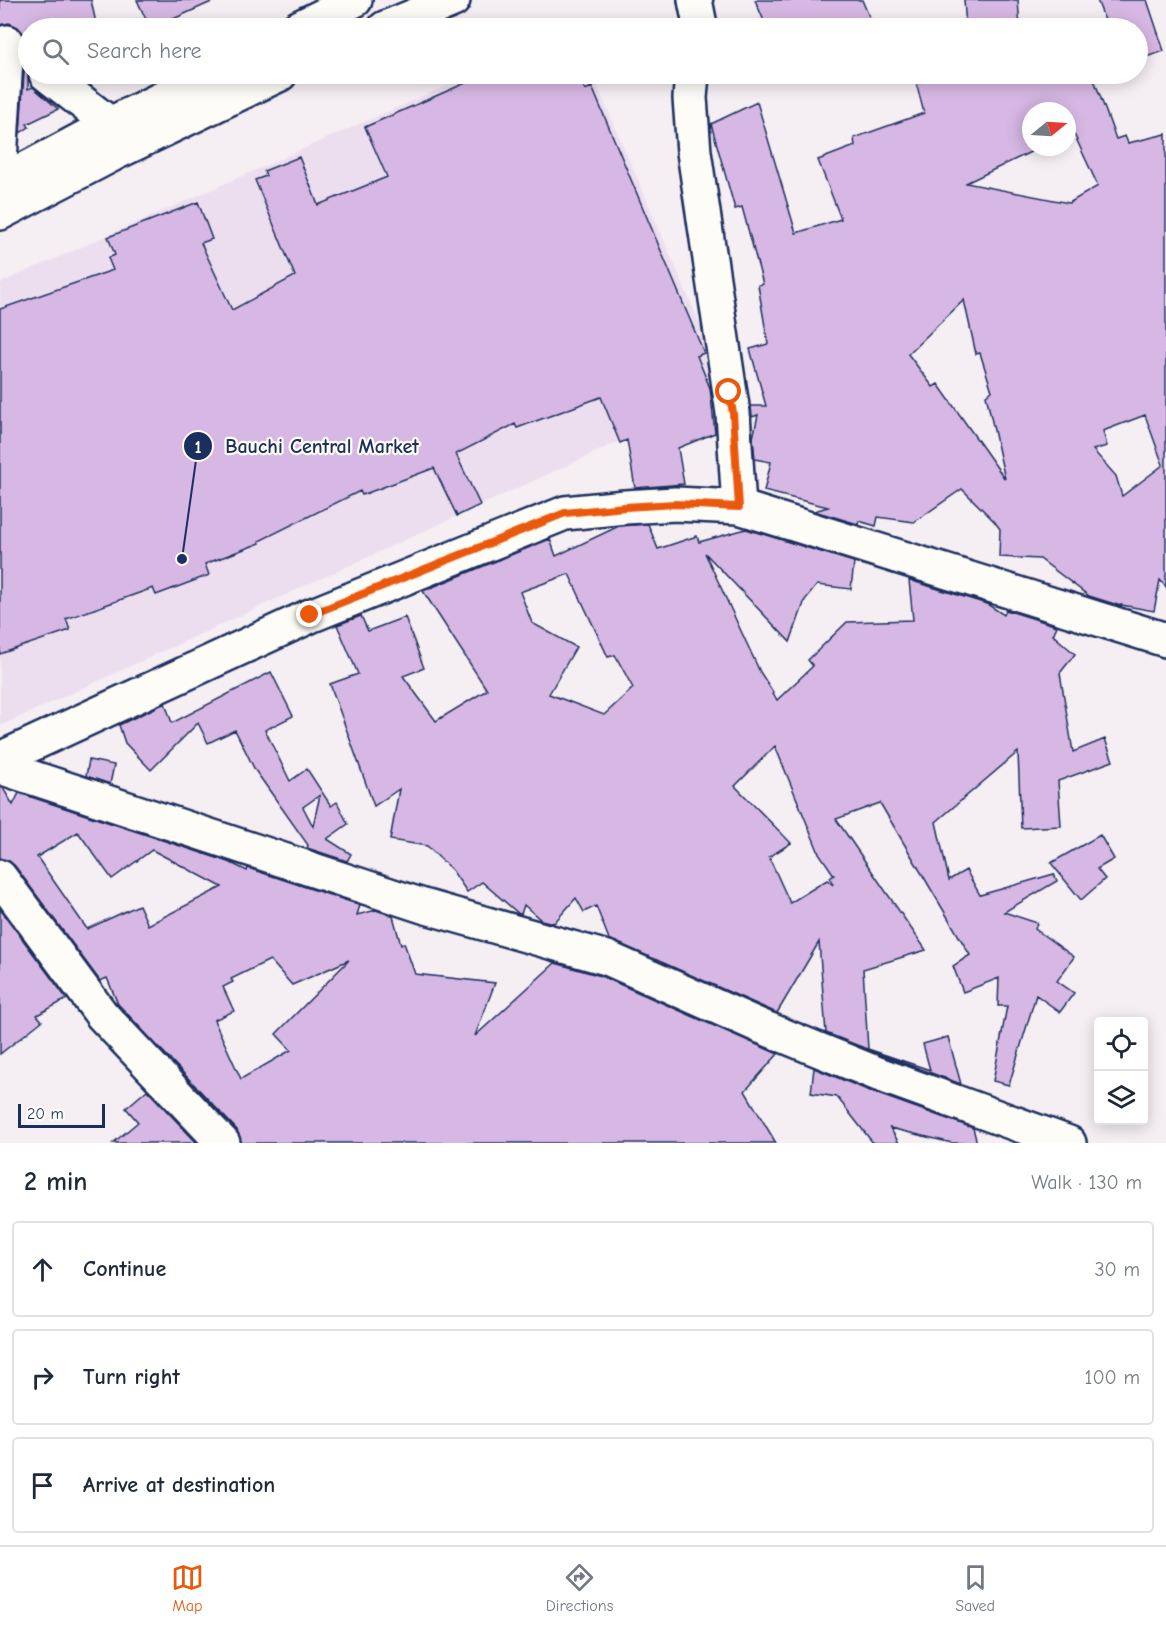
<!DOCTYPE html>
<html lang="en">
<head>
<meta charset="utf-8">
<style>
  body { margin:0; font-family:"Comic Neue",sans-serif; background:#f2f2f3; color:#1f2937 }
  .controls { position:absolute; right:18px; bottom:18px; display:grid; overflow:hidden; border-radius:6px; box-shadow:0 3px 15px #0003 }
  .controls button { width:54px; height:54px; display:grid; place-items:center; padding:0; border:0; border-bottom:2px solid #e0e1e3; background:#fff; color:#1f2937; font:30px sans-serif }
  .compass { position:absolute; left:1022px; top:102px; width:54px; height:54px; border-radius:50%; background:#fff; box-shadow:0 3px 15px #0003; rotate:72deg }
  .scale { position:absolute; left:18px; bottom:15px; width:87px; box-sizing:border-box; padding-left:6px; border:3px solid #1b2f5e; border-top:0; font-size:16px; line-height:21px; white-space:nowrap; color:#1b2f5e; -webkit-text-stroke:4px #fdfcf7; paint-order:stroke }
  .stop { position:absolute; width:18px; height:18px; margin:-14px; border:4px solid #ea580c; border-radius:50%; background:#fff }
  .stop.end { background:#ea580c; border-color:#fff; box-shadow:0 2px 6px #0008 }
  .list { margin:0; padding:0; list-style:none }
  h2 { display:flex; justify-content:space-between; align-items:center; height:78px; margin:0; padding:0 24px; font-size:26px }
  h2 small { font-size:20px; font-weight:400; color:#747a83 }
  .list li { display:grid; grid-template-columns:39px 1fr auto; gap:18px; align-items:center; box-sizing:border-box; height:96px; margin:0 12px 12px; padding:0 12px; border:2px solid #e0e1e3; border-radius:6px }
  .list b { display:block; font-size:22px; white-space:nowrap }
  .list em { font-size:20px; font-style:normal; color:#747a83 }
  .icon { flex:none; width:33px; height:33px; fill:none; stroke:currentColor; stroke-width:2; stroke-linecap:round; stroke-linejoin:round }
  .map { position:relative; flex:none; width:1166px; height:1143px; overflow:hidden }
  .search { position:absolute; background:#fff; box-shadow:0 3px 15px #0003; left:18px; right:18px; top:18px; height:66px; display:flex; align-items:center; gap:15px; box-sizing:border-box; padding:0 21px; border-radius:33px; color:#747a83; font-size:22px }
  .sheet { height:402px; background:#fff }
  nav { display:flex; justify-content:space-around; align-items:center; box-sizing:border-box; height:84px; border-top:2px solid #e0e1e3; background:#fff; font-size:16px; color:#747a83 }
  nav a { display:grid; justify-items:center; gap:3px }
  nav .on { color:#ea580c }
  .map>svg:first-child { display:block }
</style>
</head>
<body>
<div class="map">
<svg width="1166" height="1143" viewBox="0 0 1166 1143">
  <rect width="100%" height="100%" fill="#f5eef3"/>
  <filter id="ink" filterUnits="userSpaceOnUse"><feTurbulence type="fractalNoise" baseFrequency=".0167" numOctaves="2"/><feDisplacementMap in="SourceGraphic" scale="12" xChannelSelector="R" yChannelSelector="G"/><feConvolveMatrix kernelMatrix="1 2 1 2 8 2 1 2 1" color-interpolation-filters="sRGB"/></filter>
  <g filter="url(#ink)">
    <path fill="#ecdeee" d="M473,74H592L729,391L0,726V283Z"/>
    <path fill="#d7b8e4" stroke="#1b2f5e" stroke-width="1.5" fill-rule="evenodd" d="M0,0H91L97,28H28V89L33,87L58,109L27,124L29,127L20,133L26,43L23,33L18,27L9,23L0,25Z
      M137,0H216L153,28H150Z
      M755,0H862L871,21L851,28H767Z
      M964,0H1018L1020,28H966Z
      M1097,0H1147L1164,51L1137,60V28H1108Z
      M486,74H578L585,90L592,87L704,353L697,356L710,388L715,433L678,448L684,484L635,488L627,440L620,443L601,397L517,428L515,424L456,454L480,505L457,516L434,468L362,495L360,491L259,541L260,543L205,564L209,575L156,595L153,588L66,619L70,630L0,654V309L113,270L108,258L115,255L108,237L198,202L212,239L201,243L232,310L295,276L255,180L266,176L264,171L299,157L318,205L387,177L365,127Z
      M914,74H1092L1116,139L1125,136L1128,143L1166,134V587L1160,580L1154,611L1121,605V606L1089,596L1040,559L999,557L1000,529L994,521L962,489L914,522L878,517L876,526L859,521L858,524L814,511L828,507L764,491L771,462L755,459L753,438L758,415L752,417L751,406H766L750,349L768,344L758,285L763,284L742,207L735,209L711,124L757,102L796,233L841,219L818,160L855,146L854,138L924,113ZM1031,111H1067V135L1073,132L1098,186L1069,203L966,183L1041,147H1031ZM964,300L976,354L980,353L992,391L986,395L1005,479L938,384L933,387L908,354ZM1145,415L1163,465L1122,496L1116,476L1093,450L1107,446L1103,431Z
      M648,524L658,549L697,536L699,542L746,529L854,562L851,589L817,585L805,600L790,642L705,553L760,672L773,692L772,695L773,693L777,700L813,666L808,660L847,622L913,620L909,580L987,604L1004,615L1006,610L1057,626L1053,635L1075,654L1060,673L1073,752L1105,739L1113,761L1058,781L1061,826L1021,828L1018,752L936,822L949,880L966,870L980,895L1054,874L1057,881L1004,912L1037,923L1035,929L1074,957L1057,981L1074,993L1060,1012L1036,995L1009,1085L993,1081L1007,1006H998L999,978L963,992L953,966L970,955L880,803L836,819L926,950L863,969L868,1049L930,1070L923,1044L948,1037L961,1084L885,1056L826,1033L819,942L777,1013L609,939L596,906L584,912L576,898L554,923L541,920L524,905L521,914H519L482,882L467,892L452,870L427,846L390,840L399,789L374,806L330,684L358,674L337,625L361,616L368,631L405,617L424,668L403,676L436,721L487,690L423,591L550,539L556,556L619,526ZM569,574L608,657L615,655L633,688L604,715L549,694L576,647L532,623L520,592ZM775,746L819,853L834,875L830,878L833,885L827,880L790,903L769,857L791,843L735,786Z
      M271,672L293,716L265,730L290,781L307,769L331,806L337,802L348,824L327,839L351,854L347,861L307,848L308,845L255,770L235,730L208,743L198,723L151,770L125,743L119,725L165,703L172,723ZM320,795L313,826L303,807Z
      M89,760L114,765L110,784L86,776Z
      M0,787L3,788L13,805L19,793L229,862L247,871L248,868L360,905L357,915L376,910L393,916L401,945L404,943L415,974L495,983L475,1036L555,963L601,976L778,1054L745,1091L776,1143H241L237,1130L118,1004L107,978L100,981L15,866L8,860L0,859ZM78,832L112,879L152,850L222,887L148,925L139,905L87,929L37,857ZM270,960L292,985L349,960L276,1034L291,1050L241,1079L214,1020L234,1011L223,987L233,982L231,979Z
      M1100,835L1114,859L1097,869L1105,879L1081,900L1051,863Z
      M0,909L67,999L37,1015L42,1021L0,1054Z
      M814,1068L872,1092L973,1128L977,1143H952L890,1128L899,1143H873L837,1097L811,1093Z
      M147,1090L197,1143H113L138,1122L126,1108Z"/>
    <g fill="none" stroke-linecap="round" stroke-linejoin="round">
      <defs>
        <path id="street" d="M695,0L699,20L698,28
          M46,74L110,124
          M692,74L690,98L694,152L733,413L739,507
          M0,161L7,42
          M0,759L310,616L565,513L625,507L675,504L739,507L1166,640
          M0,767L423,906L607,958L760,1026L878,1074L1069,1143
          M0,877L102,1015L223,1143"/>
        <path id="primary" d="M298,28L355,0
          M385,28L453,0
          M0,183L110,124L212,74
          M0,213L119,151L280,74"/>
      </defs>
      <use href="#street" stroke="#1b2f5e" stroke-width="38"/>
      <use href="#primary" stroke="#1b2f5e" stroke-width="38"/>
      <use href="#street" stroke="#fdfcf7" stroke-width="33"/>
      <use href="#primary" stroke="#fdfcf7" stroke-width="33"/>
    </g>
  </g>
  <g fill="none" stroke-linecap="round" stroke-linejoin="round" filter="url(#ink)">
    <path stroke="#ea580c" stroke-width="8" d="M310,615L565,513L625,507L675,504L739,507L733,413L729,392"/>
  </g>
  <path fill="none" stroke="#1b2f5e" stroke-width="2" d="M182 559L198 446"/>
  <g fill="#1b2f5e" stroke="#fdfcf7" stroke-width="2">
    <circle cx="182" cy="559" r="6"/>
    <circle cx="198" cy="446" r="15"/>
  </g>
  <g font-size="18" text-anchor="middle" font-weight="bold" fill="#fff">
    <text x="198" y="453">1</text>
  </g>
  <g font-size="20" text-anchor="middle" font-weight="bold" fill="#1b2f5e" stroke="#fdfcf7" stroke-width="4.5" stroke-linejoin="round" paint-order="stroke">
    <text x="322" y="453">Bauchi Central Market</text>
  </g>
</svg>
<div class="controls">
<button><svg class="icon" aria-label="locate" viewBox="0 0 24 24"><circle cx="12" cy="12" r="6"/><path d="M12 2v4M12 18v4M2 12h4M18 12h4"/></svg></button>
<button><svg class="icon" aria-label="layers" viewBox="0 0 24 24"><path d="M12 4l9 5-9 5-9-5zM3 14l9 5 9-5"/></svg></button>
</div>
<svg class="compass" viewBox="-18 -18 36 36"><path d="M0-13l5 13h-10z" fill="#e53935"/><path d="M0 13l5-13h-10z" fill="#747a83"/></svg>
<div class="scale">20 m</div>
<div class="stop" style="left:729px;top:392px"></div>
<div class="stop end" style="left:310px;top:615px"></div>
<div class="search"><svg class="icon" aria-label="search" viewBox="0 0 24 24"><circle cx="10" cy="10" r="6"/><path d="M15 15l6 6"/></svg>Search here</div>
</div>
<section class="sheet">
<h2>2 min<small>Walk · 130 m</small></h2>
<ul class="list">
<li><svg class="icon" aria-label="ahead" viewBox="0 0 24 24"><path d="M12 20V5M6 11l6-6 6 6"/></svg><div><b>Continue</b></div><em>30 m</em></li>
<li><svg class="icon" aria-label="right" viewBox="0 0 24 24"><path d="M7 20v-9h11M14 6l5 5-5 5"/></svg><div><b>Turn right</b></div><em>100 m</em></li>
<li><svg class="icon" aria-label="arrive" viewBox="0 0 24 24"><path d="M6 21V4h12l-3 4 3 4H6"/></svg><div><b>Arrive at destination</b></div></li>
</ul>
</section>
<nav>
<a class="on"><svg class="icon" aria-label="map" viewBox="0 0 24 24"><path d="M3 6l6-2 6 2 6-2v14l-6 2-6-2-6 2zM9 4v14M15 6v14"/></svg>Map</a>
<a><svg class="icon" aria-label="directions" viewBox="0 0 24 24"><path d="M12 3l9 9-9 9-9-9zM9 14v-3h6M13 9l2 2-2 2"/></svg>Directions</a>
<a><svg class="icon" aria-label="saved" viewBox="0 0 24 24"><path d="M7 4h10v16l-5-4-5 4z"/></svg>Saved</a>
</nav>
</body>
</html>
